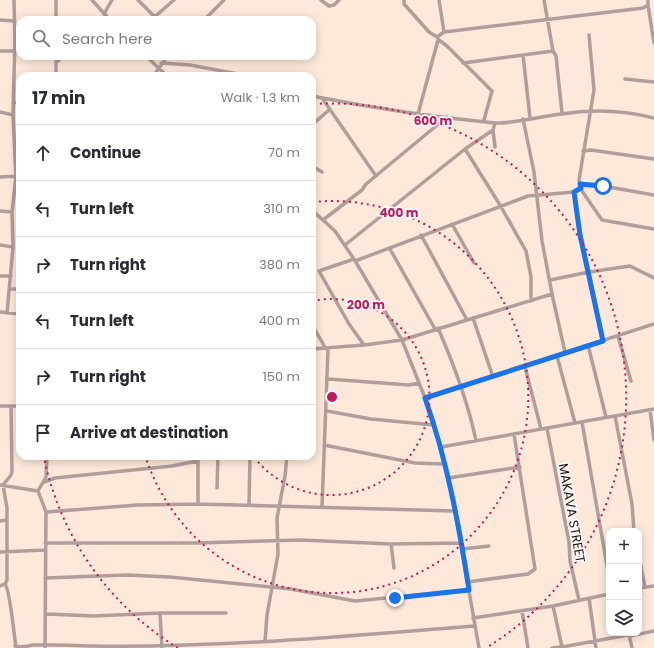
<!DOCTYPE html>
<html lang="en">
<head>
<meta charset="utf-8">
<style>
  body { margin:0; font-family:Poppins,sans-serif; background:#f7f7f7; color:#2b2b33 }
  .controls { position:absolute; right:12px; bottom:12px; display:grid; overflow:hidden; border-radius:8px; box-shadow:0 2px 10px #0003 }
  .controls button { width:36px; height:36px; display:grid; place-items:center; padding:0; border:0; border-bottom:1px solid #e1e1e2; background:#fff; color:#2b2b33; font:20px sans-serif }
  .stop { position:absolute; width:12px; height:12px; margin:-9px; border:3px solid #1a73e8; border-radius:50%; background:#fff }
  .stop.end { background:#1a73e8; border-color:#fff; box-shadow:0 1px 4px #0008 }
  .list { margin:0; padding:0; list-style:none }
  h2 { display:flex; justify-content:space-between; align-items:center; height:52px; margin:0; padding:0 16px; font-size:17px }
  h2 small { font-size:13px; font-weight:400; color:#7c7c81 }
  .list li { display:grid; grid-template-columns:26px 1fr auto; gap:12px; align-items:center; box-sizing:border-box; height:56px; padding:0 16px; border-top:1px solid #e1e1e2 }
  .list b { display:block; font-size:15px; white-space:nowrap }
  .list em { font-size:13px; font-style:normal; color:#7c7c81 }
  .icon { flex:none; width:22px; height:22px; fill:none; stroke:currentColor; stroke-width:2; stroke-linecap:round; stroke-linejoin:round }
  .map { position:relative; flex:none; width:654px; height:648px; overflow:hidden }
  .search { position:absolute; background:#fff; box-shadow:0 2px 10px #0003; left:16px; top:16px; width:300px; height:44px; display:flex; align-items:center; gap:10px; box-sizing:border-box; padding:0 14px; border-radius:12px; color:#7c7c81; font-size:15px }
  .panel { position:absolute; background:#fff; box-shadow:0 2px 10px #0003; left:16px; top:72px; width:300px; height:388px; border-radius:12px }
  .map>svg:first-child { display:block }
</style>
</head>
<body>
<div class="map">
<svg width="654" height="648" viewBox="0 0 654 648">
  <rect width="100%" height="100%" fill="#fde8da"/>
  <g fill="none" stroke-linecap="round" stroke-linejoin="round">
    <path stroke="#b19e9b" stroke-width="3.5" d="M56,0V20
      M92,0L110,20
      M138,0L158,20
      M321,0L329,6L334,5L339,0
      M404,0V4L429,32L437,37L444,32L643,8L648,5V0
      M439,0L444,32
      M544,0L553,51
      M648,5L654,43
      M104,14L112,0
      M0,20L14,21
      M151,20L174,0
      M204,20L224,0
      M589,35L594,90L579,180L582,191L602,220L654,229
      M439,40L447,46L492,91L484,120
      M0,51H14
      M523,55L530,118
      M56,56V76
      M146,56L167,76
      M56,62L65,56
      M161,63L190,65L249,76
      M463,63L553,51L556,56L562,113
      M153,76L168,56
      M625,79L654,82
      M312,96C372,108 434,117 495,123C511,124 544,116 561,114C592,109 624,110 654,118
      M322,98L376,176
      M13,103L20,102
      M0,112L13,115
      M418,114L438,40
      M523,119L534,172L542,241L552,294L565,352
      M312,125L329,110
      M493,130L495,147
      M465,149L500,205L526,251L531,277V301
      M583,151L591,150L654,159
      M312,166L322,172
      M0,177L20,176
      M580,185L603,186L654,195
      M312,210L335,231L354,259L402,340L425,398L441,447L455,511L479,648
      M0,211L12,212
      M323,220L362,190L366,184L447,117
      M452,224L474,263
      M421,235L467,320
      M0,245L13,247
      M345,245L465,149L493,130L495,123
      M390,249L435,329
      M354,259L319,271L349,324L364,345
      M355,261L528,196L574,192L581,188
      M0,276H11
      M550,280L589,272L580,235L574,192
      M10,289H20
      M0,312L20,314
      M7,313L13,247L12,212L16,177L13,115L15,40L14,0
      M473,318L493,377
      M314,328L326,349
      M438,328C454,365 468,401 476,441
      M618,336L631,381
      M603,341L589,272L630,266L654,278
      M588,345L606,417
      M312,349L364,345L402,340L552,294
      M557,356L575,423
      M525,367L541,429
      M328,379L409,385L419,383
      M425,398L654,324
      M0,406H20
      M650,410L654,440
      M327,411L371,419L434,425
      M615,416L632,504L634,531
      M582,422L609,577
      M547,428L569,542L570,561L579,600
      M324,445L415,463L444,464
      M441,447L654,409
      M198,456V504
      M448,478L520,467
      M44,482L55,478L172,466L198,461
      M0,485L38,491L46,477L47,456
      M217,488L218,456
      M38,491L46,512L45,647
      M249,505L250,456
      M322,507L328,349
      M46,512L138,505L198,504L455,511
      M0,521L7,520V508L3,485L11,475L12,471L11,406
      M45,543H196L301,540L391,544L460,543
      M391,544L394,568
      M462,549L489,546
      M0,552L45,550
      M639,556L645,587
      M45,578L127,575L170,577L291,589L355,601L469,590
      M467,582L528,574L535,569L514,434
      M5,584C10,589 14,636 16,647
      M0,586L5,584L7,580V520
      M639,588L654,586
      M589,598L596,648
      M522,611L528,648
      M46,614L94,616L160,613
      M473,618L553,606L609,594
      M628,634L630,636L654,631
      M629,635L632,648
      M265,641L267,615L278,554L277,518L285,476L287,456
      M15,646C22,648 27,646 33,645C52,644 72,646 91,646C219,648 346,636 474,626
      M162,648L160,613H226
      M552,648L562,647L553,606
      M562,648V647L628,635"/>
  </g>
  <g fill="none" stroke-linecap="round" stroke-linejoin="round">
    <path stroke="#1a73e8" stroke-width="5" d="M395,598L469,590C459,525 447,460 425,398L603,341L580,235L574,192L581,188L580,184L603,186"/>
  </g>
  <g fill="none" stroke="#c2185b" stroke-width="2" stroke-dasharray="2 4">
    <path d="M312 301A98 98 0 1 1 254 457"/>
    <path d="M313 202A196 196 0 1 1 146 458"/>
    <path d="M178 648A294 294 0 0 1 44 458M314 104A294 294 0 0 1 486 648"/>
  </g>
  <g text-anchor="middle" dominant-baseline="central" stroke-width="3.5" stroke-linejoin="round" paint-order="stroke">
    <g font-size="13" fill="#1b0f07" stroke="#fafafa">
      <text transform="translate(572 513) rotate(80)">MAKAVA STREET</text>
    </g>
  </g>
  <circle cx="332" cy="397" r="6" fill="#c2185b" stroke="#fafafa" stroke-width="2"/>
  <g font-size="12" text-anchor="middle" font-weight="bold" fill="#c2185b" stroke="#fafafa" stroke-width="3.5" stroke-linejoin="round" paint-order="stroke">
    <text x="433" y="125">600 m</text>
    <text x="399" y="217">400 m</text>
    <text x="366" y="309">200 m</text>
  </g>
</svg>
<div class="controls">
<button>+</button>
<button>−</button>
<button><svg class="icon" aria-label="layers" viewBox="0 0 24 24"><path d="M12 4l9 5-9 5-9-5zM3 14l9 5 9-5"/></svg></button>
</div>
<div class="stop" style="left:603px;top:186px"></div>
<div class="stop end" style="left:395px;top:598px"></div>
<div class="search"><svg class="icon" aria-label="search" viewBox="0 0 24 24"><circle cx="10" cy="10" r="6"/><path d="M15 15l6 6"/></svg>Search here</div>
<section class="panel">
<h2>17 min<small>Walk · 1.3 km</small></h2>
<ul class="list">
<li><svg class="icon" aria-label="ahead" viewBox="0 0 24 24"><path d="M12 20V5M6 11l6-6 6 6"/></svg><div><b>Continue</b></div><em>70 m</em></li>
<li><svg class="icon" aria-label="left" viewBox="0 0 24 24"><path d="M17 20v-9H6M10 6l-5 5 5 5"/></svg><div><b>Turn left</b></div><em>310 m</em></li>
<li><svg class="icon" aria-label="right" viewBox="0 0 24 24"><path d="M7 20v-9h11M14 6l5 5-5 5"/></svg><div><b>Turn right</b></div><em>380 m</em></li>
<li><svg class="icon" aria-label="left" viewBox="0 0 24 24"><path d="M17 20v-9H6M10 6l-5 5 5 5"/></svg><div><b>Turn left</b></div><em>400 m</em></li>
<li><svg class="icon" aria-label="right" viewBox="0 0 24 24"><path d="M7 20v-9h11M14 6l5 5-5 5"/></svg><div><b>Turn right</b></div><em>150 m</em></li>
<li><svg class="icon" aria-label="arrive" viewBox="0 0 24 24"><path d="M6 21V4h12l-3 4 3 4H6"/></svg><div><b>Arrive at destination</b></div></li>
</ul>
</section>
</div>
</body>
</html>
